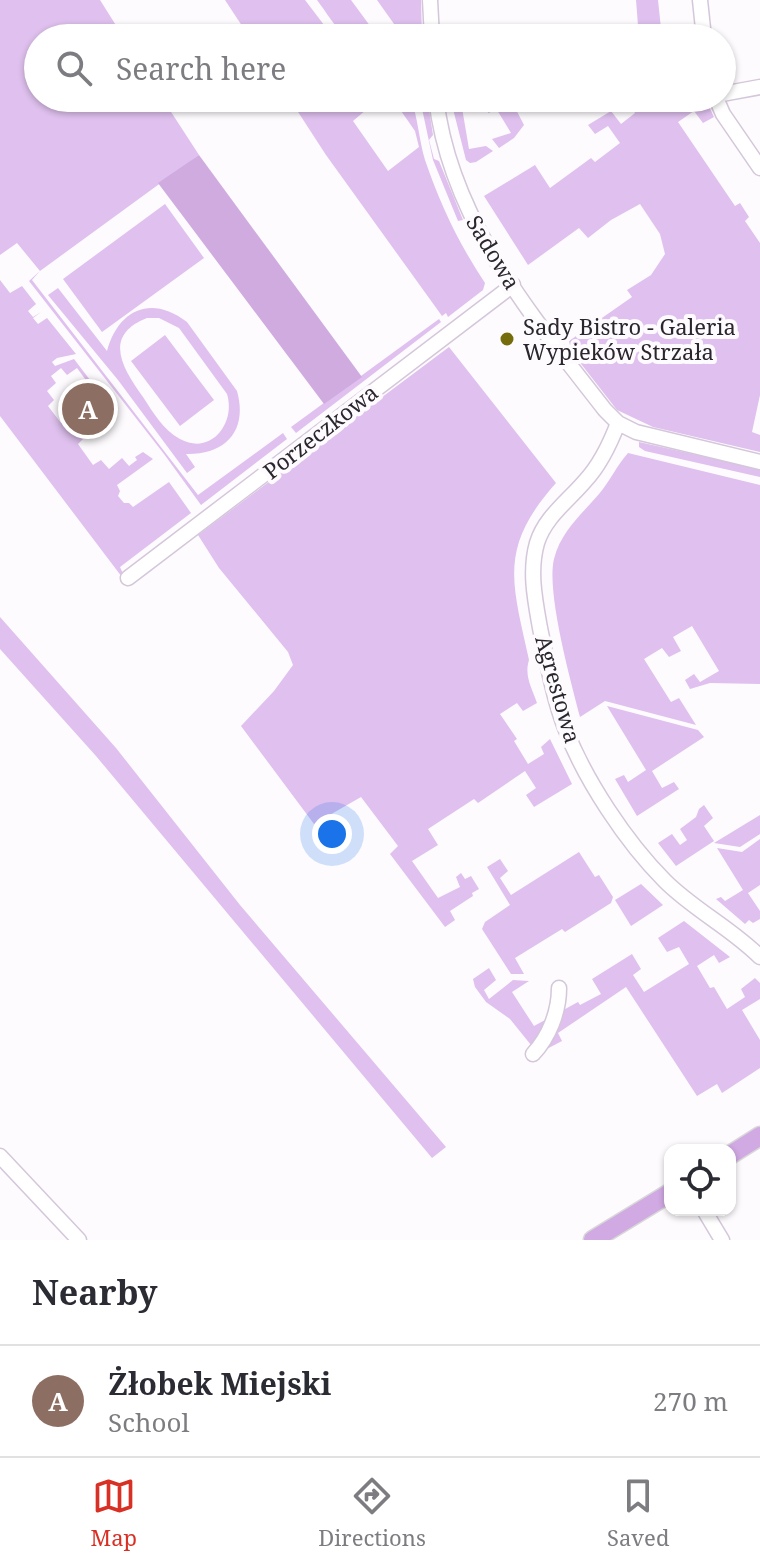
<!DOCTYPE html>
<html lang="en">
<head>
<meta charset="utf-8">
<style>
  body { margin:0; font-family:"Noto Serif",serif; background:#f7f7f7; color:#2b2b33 }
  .controls { position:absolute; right:24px; bottom:24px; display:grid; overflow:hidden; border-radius:16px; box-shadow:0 2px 6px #0004 }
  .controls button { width:72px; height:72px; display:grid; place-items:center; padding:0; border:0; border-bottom:2px solid #e1e1e2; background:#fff; color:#2b2b33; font:40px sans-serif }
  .you { position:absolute; left:332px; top:834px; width:28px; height:28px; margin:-20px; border:6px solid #fff; border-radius:50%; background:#1a73e8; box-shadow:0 0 0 12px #1a73e833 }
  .badge { display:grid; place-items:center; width:52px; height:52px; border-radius:50%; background:#d93025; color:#fff; font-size:26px; font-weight:700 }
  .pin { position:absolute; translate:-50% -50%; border:4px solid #fff; box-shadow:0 2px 8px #0006 }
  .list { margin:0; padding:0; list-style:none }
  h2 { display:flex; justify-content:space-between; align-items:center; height:104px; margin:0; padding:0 32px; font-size:34px }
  h2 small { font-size:26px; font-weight:400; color:#7c7c81 }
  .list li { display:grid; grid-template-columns:52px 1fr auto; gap:24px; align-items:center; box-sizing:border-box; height:112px; padding:0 32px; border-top:2px solid #e1e1e2 }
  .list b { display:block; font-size:30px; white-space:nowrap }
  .list p { margin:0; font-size:26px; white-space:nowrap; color:#7c7c81 }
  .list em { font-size:26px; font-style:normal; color:#7c7c81 }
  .icon { flex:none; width:44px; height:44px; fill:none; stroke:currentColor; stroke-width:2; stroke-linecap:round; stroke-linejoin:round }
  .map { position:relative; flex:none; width:760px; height:1240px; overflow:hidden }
  .search { position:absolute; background:#fff; box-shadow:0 2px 6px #0004; left:24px; right:24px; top:24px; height:88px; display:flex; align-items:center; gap:20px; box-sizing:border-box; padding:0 28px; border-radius:44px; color:#7c7c81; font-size:30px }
  .sheet { height:216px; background:#fff }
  nav { display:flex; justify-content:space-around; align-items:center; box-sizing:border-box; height:112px; border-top:2px solid #e1e1e2; background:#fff; font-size:22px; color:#7c7c81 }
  nav a { display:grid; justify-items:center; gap:4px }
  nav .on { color:#d93025 }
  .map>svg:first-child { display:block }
</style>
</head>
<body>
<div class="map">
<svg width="760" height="1240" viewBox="0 0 760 1240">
  <rect width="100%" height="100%" fill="#fdfbfe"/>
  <path fill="#dfc0ee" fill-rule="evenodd" d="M0,0H100L124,38H38V98H162L199,155L40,271L32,280L198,495L283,433L287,439L201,505L164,454L29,281L40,271L17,243L0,255Z
    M225,0H305L334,38H250Z
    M317,0H351L379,38C337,38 341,32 317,0Z
    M377,0H421L422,38H404Z
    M636,0H658L662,38H639Z
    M289,98H380L353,121L388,171L419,147L415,131L392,98L400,100L401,98L411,99C418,118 419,140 425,160C440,204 459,244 485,283L483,290L448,317L446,313L442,316L326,155Z
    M487,98H510L524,125L514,138L499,148L492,139L511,133L497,110L488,113Z
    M627,98H677L678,102L706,100L714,117L703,123L694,111L678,122L735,206L740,203L749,217L745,221L760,243V395L752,432L760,435V452L653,427L617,410L571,351L569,341L632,297L627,290L651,275L665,254L660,234L640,204L611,220L588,238L579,228L528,265L484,196L535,165L550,188L591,158L595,162L620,143L608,126L595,134L588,125L611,111L621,124L635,113Z
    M461,102L469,149L486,146L493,151L476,162L470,163L466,160L452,105Z
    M428,103L433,135L429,140L434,159L439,161L463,220L458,221L433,160L421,104Z
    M165,204L204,258L102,332L63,279Z
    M0,280L10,293L22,286L36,304L28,311L33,317L41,312L33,318L38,324L47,318L76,354L57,358L52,362L55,366L74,359L90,380L88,383L77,368L67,375L61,368L51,376L56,383L47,391L54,400L48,406L61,423L69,418L84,438L78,444L93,465L101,460L109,469L122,458L129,466L137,460L135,457L143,452L153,459L117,485L120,491L118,496L124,503H129L133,507L169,482L191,513L120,567L128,585L0,416Z
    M58,288L107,351C118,310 151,294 187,322L237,391C248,430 226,455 186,454L195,467L187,473L118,380L48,295ZM147,318H159L179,328L227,394C236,423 211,456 180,439C163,430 153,412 143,397C124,370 101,336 147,318Z
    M439,319L441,322L296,433L291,427Z
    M165,335L214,400L180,426L131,361Z
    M449,347L556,483C498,548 512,582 529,660C524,676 532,688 537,703L523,711L517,703L500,714L517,739L514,741L528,764L544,754L541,747L550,739L572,784L534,807L526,795L536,788L525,771L478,803L474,799L428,829L438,845L412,861L438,898L460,887L456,877L461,873L465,879L471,876L479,889L472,893L473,896L450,911L455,920L445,927L390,854L398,846L361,797L314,824L241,726L274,691L293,665L288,652L219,568L198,535Z
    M639,442L760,469V477L645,451L639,447Z
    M628,453L760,485V684L710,683L690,689L685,680L694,674L700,682L719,671L692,626L673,637L681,651L669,657L662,648L644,659L671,702L679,698L696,725L605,701L580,717C571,682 546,592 554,559C561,531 582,514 599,494C610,481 617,465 628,453Z
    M0,617L116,748L240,905L446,1147L432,1158L96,756L0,649Z
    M607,706L698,730L704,737L652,771L662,788L674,782L679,789L637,816L615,779L624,775L628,782L646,770Z
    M704,805L713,818L704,826L714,841L676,866L658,843L672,834L680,845L687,840L680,829L696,817L699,809Z
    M760,815V834L740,847L714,843Z
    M760,839V885L748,893L760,911V919L753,923L749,920L745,924L716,899L721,897L725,901L743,890L717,848L742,852Z
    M579,852L595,877L599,875L613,897L611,903L565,932L562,929L515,958L524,974H511L482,929L485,922L510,905L487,867L500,859L508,871L500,878L511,895Z
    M641,884L663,905L631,926L615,900Z
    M684,921L730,957L719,963L714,955L697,966L710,988L714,987L727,1009L745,997L741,989L755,978L760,983V999L742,1010L760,1040V1068L722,1093L717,1084L697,1096L626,987L558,1033L562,1041L541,1052L535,1050L510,1019L486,1002L475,987L473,979L489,968L496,980L484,990L489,999L513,980L529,981L512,992L534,1026L578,1002L580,1005L601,994L592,979L632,954L641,969L633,975L644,992L689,964L679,947L667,952L658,938Z"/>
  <path fill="#cfabe0" d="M199,155L362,377L324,404L158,183Z"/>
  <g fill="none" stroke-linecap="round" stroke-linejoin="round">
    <defs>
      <path id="minor" d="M430,0L432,38
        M700,0L704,38
        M722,94L760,87
        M436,98C450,220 532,316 605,410L618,423L636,432L760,462
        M716,98L723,114L760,168
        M618,423C610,444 600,465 585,481C568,501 545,517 537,543C529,571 535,600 540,628C547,661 553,697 565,728C585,780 626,842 665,881C694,910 731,928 760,957
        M128,578L513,285
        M533,1054C549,1037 559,1012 559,988
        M0,1156L79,1240
        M704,1210L722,1240"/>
      <path id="major" d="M730,1155L760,1136
        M593,1240L670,1193"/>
    </defs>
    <use href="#minor" stroke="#d4c7da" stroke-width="17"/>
    <use href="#major" stroke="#d9d8d9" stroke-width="21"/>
    <use href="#minor" stroke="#fff" stroke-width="14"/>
    <use href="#major" stroke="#d1a9e3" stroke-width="18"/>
  </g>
  <circle fill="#756d0b" stroke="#fdfbfe" stroke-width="3" cx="507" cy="339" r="8"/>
  <g text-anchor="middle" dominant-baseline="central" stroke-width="8" stroke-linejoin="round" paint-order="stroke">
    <g font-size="22" fill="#2b262d" stroke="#fdfbfe">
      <text transform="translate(494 252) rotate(59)">Sadowa</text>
      <text transform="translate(320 431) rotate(-38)">Porzeczkowa</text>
      <text transform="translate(559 689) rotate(74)">Agrestowa</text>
    </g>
    <g font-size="22" fill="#2b262d" stroke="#fdfbfe" text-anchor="start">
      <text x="523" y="326">Sady Bistro - Galeria<tspan x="523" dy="25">Wypieków Strzała</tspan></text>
    </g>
  </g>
</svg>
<div class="controls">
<button><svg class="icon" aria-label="locate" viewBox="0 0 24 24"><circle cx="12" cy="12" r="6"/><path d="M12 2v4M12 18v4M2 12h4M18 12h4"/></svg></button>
</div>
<div class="you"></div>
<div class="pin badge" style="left:88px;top:409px;background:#8d6e63">A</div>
<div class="search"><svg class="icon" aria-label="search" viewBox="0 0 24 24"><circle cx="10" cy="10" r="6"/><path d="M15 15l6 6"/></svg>Search here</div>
</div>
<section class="sheet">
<h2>Nearby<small></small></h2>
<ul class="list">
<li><span class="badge" style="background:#8d6e63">A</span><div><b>Żłobek Miejski</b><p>School</p></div><em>270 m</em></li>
</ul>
</section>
<nav>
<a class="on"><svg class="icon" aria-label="map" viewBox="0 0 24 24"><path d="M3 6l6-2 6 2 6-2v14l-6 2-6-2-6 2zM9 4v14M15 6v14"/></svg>Map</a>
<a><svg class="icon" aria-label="directions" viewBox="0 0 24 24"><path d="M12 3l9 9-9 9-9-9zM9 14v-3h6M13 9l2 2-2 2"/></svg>Directions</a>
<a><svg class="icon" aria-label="saved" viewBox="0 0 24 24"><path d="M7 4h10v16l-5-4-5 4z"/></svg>Saved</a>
</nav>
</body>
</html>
